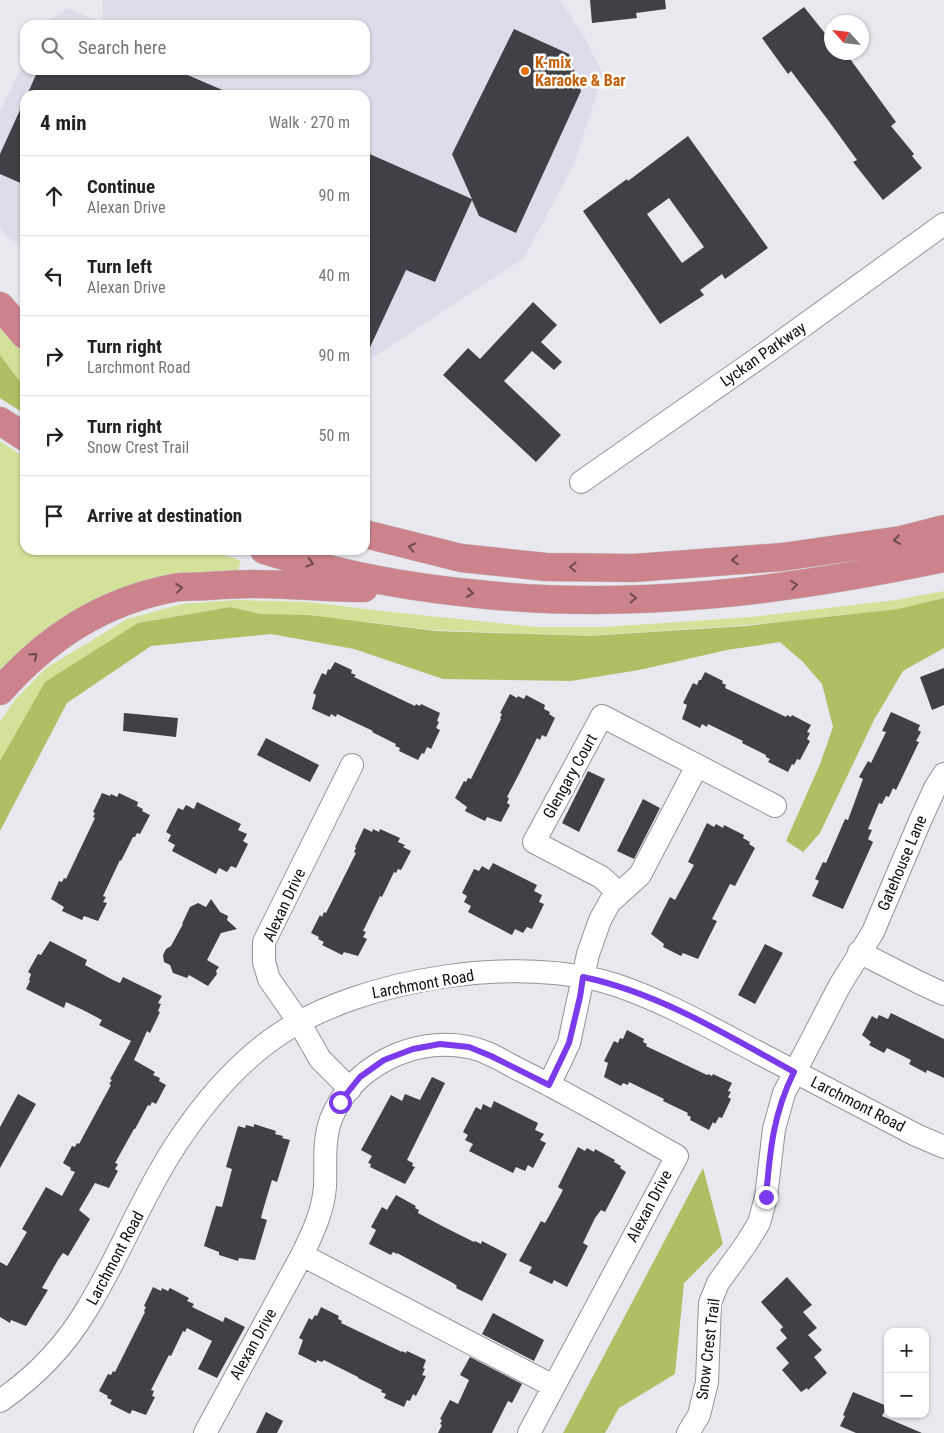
<!DOCTYPE html>
<html lang="en">
<head>
<meta charset="utf-8">
<style>
  body { margin:0; font-family:"Roboto Condensed",sans-serif; background:#f2f2f2; color:#222 }
  .controls { position:absolute; right:15px; bottom:15px; display:grid; overflow:hidden; border-radius:10px; box-shadow:0 1px 4px #0004 }
  .controls button { width:45px; height:45px; display:grid; place-items:center; padding:0; border:0; border-bottom:1px solid #e0e0e0; background:#fff; color:#222; font:25px sans-serif }
  .compass { position:absolute; left:824px; top:15px; width:45px; height:45px; border-radius:50%; background:#fff; box-shadow:0 1px 4px #0004; rotate:297deg }
  .stop { position:absolute; width:15px; height:15px; margin:-11px; border:4px solid #7c3aed; border-radius:50%; background:#fff }
  .stop.end { background:#7c3aed; border-color:#fff; box-shadow:0 1px 5px #0008 }
  .list { margin:0; padding:0; list-style:none }
  h2 { display:flex; justify-content:space-between; align-items:center; height:65px; margin:0; padding:0 20px; font-size:21px }
  h2 small { font-size:16px; font-weight:400; color:#767676 }
  .list li { display:grid; grid-template-columns:32px 1fr auto; gap:15px; align-items:center; box-sizing:border-box; height:80px; padding:0 20px; border-top:1px solid #e0e0e0 }
  .list b { display:block; font-size:19px; white-space:nowrap }
  .list p { margin:0; font-size:16px; white-space:nowrap; color:#767676 }
  .list em { font-size:16px; font-style:normal; color:#767676 }
  .icon { flex:none; width:28px; height:28px; fill:none; stroke:currentColor; stroke-width:2; stroke-linecap:round; stroke-linejoin:round }
  .map { position:relative; flex:none; width:944px; height:1433px; overflow:hidden }
  .search { position:absolute; background:#fff; box-shadow:0 1px 4px #0004; left:20px; top:20px; width:350px; height:55px; display:flex; align-items:center; gap:12px; box-sizing:border-box; padding:0 18px; border-radius:15px; color:#767676; font-size:19px }
  .panel { position:absolute; background:#fff; box-shadow:0 1px 4px #0004; left:20px; top:90px; width:350px; height:465px; border-radius:15px }
  .map>svg:first-child { display:block }
</style>
</head>
<body>
<div class="map">
<svg width="944" height="1433" viewBox="0 0 944 1433">
  <rect width="100%" height="100%" fill="#e9e8ef"/>
  <path fill="#dedcea" d="M102,0H560L584,36L603,75L573,166L524,258L365,363V95H25V248L7,237L0,228V112L25,60V70H365V25H42L43,23L69,8L103,24Z"/>
  <path fill="#d4e198" d="M0,326L25,355V388L0,355Z
    M0,441L25,458V550H211L241,561L236,575L164,581L0,679Z
    M944,591V598L899,609L759,624L589,636L433,630L367,622L263,614L230,607L138,623L0,761V721L15,700L46,668L127,619L182,604L237,600L307,602L391,612L537,627H604L752,617L896,600Z"/>
  <path fill="#b0bf63" d="M0,355L25,388V414L0,398Z
    M944,598V648L903,671L874,720L820,833L803,852L786,841L820,764L833,727L822,684L803,662L780,642L727,650L639,670L571,681L443,679L354,649L271,634L151,646L67,703L0,831V761L45,682L138,623L230,607L261,614L308,615L436,631L589,636L745,626L898,609Z
    M703,1168L723,1244L684,1283L675,1374L619,1408L605,1433H563Z"/>
  <path fill="#414046" fill-rule="evenodd" d="M590,0H665L666,9L636,13L637,18L592,23Z
    M804,7L832,42V52H845L896,122L891,126L914,154L912,156L922,168L883,200L853,162L857,160L828,120L791,71L788,74L762,38Z
    M514,29L569,54L581,91L516,233L479,216L472,200L435,282L406,270L365,358V152L472,199L452,154Z
    M38,70H176L234,95H27Z
    M25,99V185L0,174V154Z
    M688,136L768,248L725,279L722,274L700,290L704,295L660,324L583,211L627,179L628,181ZM669,198L704,247L682,263L647,214Z
    M533,302L557,325L541,342L562,362L554,370L532,351L504,381L561,435L536,462L443,375L468,348L480,359Z
    M335,662L352,670L351,673L356,675L354,677L415,706L416,704L420,706L421,704L440,713L437,721L439,722L436,728L440,730L431,749L427,747L424,754L422,753L418,760L399,751L400,748L395,746L396,744L372,732L373,731L337,714L336,717L331,714L330,717L312,709L316,695L313,693L322,673L326,675L328,669L330,670Z
    M944,668V705L932,710L920,677Z
    M705,672L723,681L722,683L726,685L725,688L786,717L787,715L791,717L792,715L811,725L807,732L810,733L807,739L810,741L800,760L797,759L794,765L792,764L788,772L768,762L770,759L766,757V755L742,743L743,741L708,724L707,727L702,724L700,728L682,719L687,705L683,703L693,683L697,685L699,680H701Z
    M510,694L517,698L518,696L524,699L526,695L545,705L544,709L550,712L549,714L555,718L546,737L542,735L540,740L537,738L519,774L507,797L509,798L507,803L510,805L501,822L487,817L485,821L465,811L467,807L455,798L464,781L466,782L468,778L471,779L501,719L500,718L502,714L500,713Z
    M891,712L920,725L918,730L921,732L916,741L919,742L896,790L893,788L889,797L886,796L882,804L879,803L868,829L872,830L868,839L873,842L843,909L812,896L819,881L815,879L823,862L826,863L845,819L848,820L863,779L859,777L868,761L871,763L886,732L882,731Z
    M124,713L178,718L176,737L123,731Z
    M266,738L319,765L310,782L257,755Z
    M588,771L605,779L579,832L562,823Z
    M102,793L110,796L111,794L117,797L119,793L138,802L137,806L143,809L142,811L150,815L140,834L137,833L135,837H133L121,861L120,860L103,896L106,897L103,902L107,903L98,921L84,916L82,920L62,911L64,907L51,899L59,881L62,882L64,878L66,879L95,818L93,817L95,813L93,812Z
    M643,799L660,808L634,859L617,851Z
    M197,802L241,824L238,830L247,834L243,841L248,844L236,868L231,866L227,872L219,868L216,874L172,851L175,845L168,841L171,835L166,832L178,808L183,810L186,805L194,809Z
    M707,823L714,827L716,824L723,828L724,825L744,835L743,838L750,842L749,844L755,848L735,886L730,884L712,919L717,921L698,959L683,953L681,956L663,947L664,944L651,934L670,897L675,900L694,865L688,862Z
    M364,828L372,832L373,829L379,832L380,829L400,838L398,842L405,845L403,847L411,851L401,870L398,869L396,873L394,872L382,897L380,896L363,931L366,932L363,937L367,939L358,956L344,952L342,955L322,945L324,942L318,939L319,937L311,933L320,915L322,917L324,912L326,913L356,853L354,852L356,848L355,847Z
    M493,863L537,885L534,891L542,895L539,902L544,904L532,929L527,927L523,933L515,929L512,935L468,912L471,906L464,902L467,896L462,893L474,869L479,871L482,866L489,870Z
    M211,899L220,912L228,916L227,920L237,929L221,933L207,960L219,967L216,971L217,974L208,986L189,975L187,978L173,973L170,965L164,962L163,955L166,949L171,946L183,924H182L190,907L198,903L206,907Z
    M50,941L87,960L85,965L113,980L120,983L123,977L162,996L158,1003L161,1004L158,1011L160,1012L150,1033L147,1031L134,1060L155,1072L153,1075L160,1078L159,1081L166,1085L156,1104L152,1102L150,1106L148,1105L135,1129H134L115,1163L118,1164L115,1169L118,1171L109,1188L95,1183L79,1210L90,1219L68,1256L63,1253L58,1260L42,1288L48,1290L26,1326L11,1320L10,1323L0,1317V1262L7,1266L27,1232L22,1229L46,1187L62,1196L75,1172L70,1170L71,1168L63,1163L72,1146L75,1147L77,1143L79,1144L111,1085L109,1084L112,1080L110,1079L131,1041L99,1025L102,1020L83,1010L66,1002L64,1008L26,989L30,981L29,980L31,974L28,972L38,954L41,955Z
    M765,944L783,953L755,1004L738,995Z
    M891,1013L944,1039V1078L927,1070L926,1073L909,1064L911,1060L887,1048L884,1053L869,1045L871,1042L862,1035L872,1016L877,1019L879,1015L888,1019Z
    M627,1030L644,1039L643,1042L647,1044L646,1046L707,1075L708,1074L712,1076L713,1074L732,1083L728,1091L731,1092L728,1097L731,1099L722,1118L719,1117L715,1124L713,1122L709,1130L690,1120L691,1117L687,1115L688,1113L663,1101L664,1099L629,1082L628,1085L623,1083L621,1086L604,1077L608,1063L604,1061L614,1041L618,1043L620,1038L623,1039Z
    M432,1077L445,1083L407,1160L413,1163L412,1166L415,1167L405,1184L370,1167L371,1164L368,1163L372,1156L361,1150L391,1095L402,1101L405,1094L420,1100Z
    M18,1094L36,1104L0,1168V1127Z
    M494,1101L538,1123L535,1130L544,1134L540,1140L546,1143L533,1168L528,1165L525,1171L516,1167L513,1173L469,1151L473,1144L465,1140L468,1135L463,1132L476,1107L481,1110L483,1104L491,1108Z
    M254,1124L276,1131L275,1134L283,1136L282,1138L290,1140L277,1182L272,1180L263,1210L261,1218L267,1220L255,1260L239,1258L238,1261L219,1255V1252L204,1246L216,1206L222,1207L232,1169L226,1167L238,1126L245,1128L246,1125L254,1127Z
    M578,1147L585,1151L587,1148L594,1152L595,1149L615,1160L614,1162L621,1166L620,1168L626,1172L605,1212L601,1210L595,1218L583,1243L588,1246L567,1287L554,1280L552,1284L529,1273L532,1267L519,1261L541,1221L545,1223L549,1216L563,1190L558,1187Z
    M396,1195L416,1206L415,1208L419,1210L418,1213L442,1226L474,1242L475,1241L481,1244L482,1241L507,1254L482,1301L456,1288L457,1286L453,1283L397,1253V1254L393,1252L391,1255L369,1244L376,1230L371,1227L382,1207L387,1210Z
    M787,1277L812,1305L803,1312L817,1328L808,1335L822,1350L814,1357L827,1373L808,1390L807,1388L801,1392L782,1370L789,1363L776,1348L787,1338L780,1330L783,1327L761,1302Z
    M153,1287L161,1291L162,1288L168,1291L170,1288L189,1298L187,1301L194,1304L192,1307L223,1322L225,1317L245,1327L217,1378L198,1369L212,1341L187,1328L185,1332L183,1331L171,1356L169,1355L151,1390L154,1391L152,1396L155,1397L146,1415L132,1410L130,1414L110,1404L112,1400L107,1398L108,1396L99,1391L108,1374L111,1375L113,1371L115,1372L145,1312L144,1311L146,1307L144,1306Z
    M321,1307L339,1316L338,1319L342,1321L341,1323L402,1352V1351L406,1353L407,1351L426,1360L423,1368L425,1369L422,1375L426,1376L416,1396L413,1394L410,1401L407,1400L404,1407L384,1398L386,1394L381,1392L382,1390L358,1378V1377L324,1360L322,1362L317,1360L316,1363L298,1354L303,1340L299,1338L309,1318L312,1320L315,1315L317,1316Z
    M493,1313L544,1340L534,1361L482,1334Z
    M470,1357L522,1384L512,1403L508,1401L492,1433H438L442,1425L440,1424L442,1420L440,1419L450,1400L458,1404L469,1380L460,1375Z
    M853,1392L887,1406L882,1416L922,1433H856L840,1426L845,1416L843,1415Z
    M266,1412L283,1421L277,1433H256Z"/>
  <g fill="none" stroke-linecap="round" stroke-linejoin="round">
    <defs>
      <path id="minor" d="M581,482L767,352L944,224
        M619,893L601,877L534,842L602,716L775,806
        M859,952L918,982L944,994
        M549,1085L569,1043L588,954L600,920L610,902L640,875L697,766
        M350,1089L320,1059L299,1022L269,979L264,962V942L352,765
        M302,1255L553,1386
        M0,1401C35,1377 65,1346 87,1309C119,1257 141,1198 175,1146C203,1103 237,1062 281,1033C364,978 521,954 616,985C666,1002 711,1028 757,1052C810,1080 863,1107 916,1135L944,1147
        M205,1433L302,1255C313,1233 323,1211 325,1187C326,1164 323,1141 331,1119C352,1066 414,1036 468,1047C486,1050 504,1062 520,1070C573,1096 625,1127 677,1156L529,1433
        M688,1433L699,1415L707,1382L710,1303L718,1283L746,1244L759,1223L766,1197L774,1129L784,1093L840,985L873,932L920,821L935,788L944,774"/>
      <path id="highway" d="M0,306L25,335
        M0,421L25,437
        M365,534L461,558L546,567L634,568L782,557L901,540L944,529
        M264,550C284,556 305,562 325,568C375,581 427,589 478,594C633,611 793,590 944,558
        M0,691C48,637 102,602 173,588C184,586 196,587 208,586C223,585 238,584 253,584C290,584 327,588 364,588"/>
    </defs>
    <use href="#minor" stroke="#949399" stroke-width="24"/>
    <use href="#highway" stroke="#c6c6c6" stroke-width="29"/>
    <use href="#minor" stroke="#fff" stroke-width="22"/>
    <use href="#highway" stroke="#cc838c" stroke-width="28"/>
  </g>
  <defs><path id="oneway-chevron" d="M-2-3.5L2.5 0L-2 3.5" fill="none" stroke-width="1.6" stroke-linecap="round" stroke-linejoin="round" transform="scale(1.25)"/></defs>
  <g stroke="#6e4a4f">
    <use href="#oneway-chevron" transform="translate(897 540) rotate(170)"/>
    <use href="#oneway-chevron" transform="translate(412 547) rotate(-167)"/>
    <use href="#oneway-chevron" transform="translate(735 560) rotate(176)"/>
    <use href="#oneway-chevron" transform="translate(310 563) rotate(16)"/>
    <use href="#oneway-chevron" transform="translate(573 567) rotate(-179)"/>
    <use href="#oneway-chevron" transform="translate(794 585) rotate(-7)"/>
    <use href="#oneway-chevron" transform="translate(179 588) rotate(-6)"/>
    <use href="#oneway-chevron" transform="translate(470 593) rotate(8)"/>
    <use href="#oneway-chevron" transform="translate(633 598) rotate(-1)"/>
    <use href="#oneway-chevron" transform="translate(34 656) rotate(-42)"/>
  </g>
  <g fill="none" stroke-linecap="round" stroke-linejoin="round">
    <path stroke="#7c3aed" stroke-width="6" d="M340,1102L360,1077L384,1060L413,1049L440,1044L469,1047L491,1056L549,1085L569,1043L580,997L583,977C659,993 727,1035 794,1072C773,1114 770,1151 766,1197"/>
  </g>
  <circle fill="#e8710a" stroke="#fff" stroke-width="2" cx="525" cy="71" r="5"/>
  <g text-anchor="middle" dominant-baseline="central" stroke-width="5" stroke-linejoin="round" paint-order="stroke">
    <g font-size="16" font-weight="bold" fill="#c56008" stroke="#fff" text-anchor="start">
      <text x="535" y="62">K-mix<tspan x="535" dy="18">Karaoke &amp; Bar</tspan></text>
    </g>
    <g font-size="16" fill="#101012" stroke="#fff">
      <text transform="translate(763 354) rotate(-35)">Lyckan Parkway</text>
      <text transform="translate(570 776) rotate(-61)">Glengary Court</text>
      <text transform="translate(902 863) rotate(-67)">Gatehouse Lane</text>
      <text transform="translate(284 905) rotate(-65)">Alexan Drive</text>
      <text transform="translate(423 984) rotate(-10)">Larchmont Road</text>
      <text transform="translate(858 1104) rotate(27)">Larchmont Road</text>
      <text transform="translate(649 1206) rotate(-62)">Alexan Drive</text>
      <text transform="translate(115 1258) rotate(-62)">Larchmont Road</text>
      <text transform="translate(253 1344) rotate(-61)">Alexan Drive</text>
      <text transform="translate(708 1349) rotate(-83)">Snow Crest Trail</text>
    </g>
  </g>
</svg>
<div class="controls">
<button>+</button>
<button>−</button>
</div>
<svg class="compass" viewBox="-18 -18 36 36"><path d="M0-13l5 13h-10z" fill="#e53935"/><path d="M0 13l5-13h-10z" fill="#767676"/></svg>
<div class="stop" style="left:340px;top:1102px"></div>
<div class="stop end" style="left:766px;top:1197px"></div>
<div class="search"><svg class="icon" aria-label="search" viewBox="0 0 24 24"><circle cx="10" cy="10" r="6"/><path d="M15 15l6 6"/></svg>Search here</div>
<section class="panel">
<h2>4 min<small>Walk · 270 m</small></h2>
<ul class="list">
<li><svg class="icon" aria-label="ahead" viewBox="0 0 24 24"><path d="M12 20V5M6 11l6-6 6 6"/></svg><div><b>Continue</b><p>Alexan Drive</p></div><em>90 m</em></li>
<li><svg class="icon" aria-label="left" viewBox="0 0 24 24"><path d="M17 20v-9H6M10 6l-5 5 5 5"/></svg><div><b>Turn left</b><p>Alexan Drive</p></div><em>40 m</em></li>
<li><svg class="icon" aria-label="right" viewBox="0 0 24 24"><path d="M7 20v-9h11M14 6l5 5-5 5"/></svg><div><b>Turn right</b><p>Larchmont Road</p></div><em>90 m</em></li>
<li><svg class="icon" aria-label="right" viewBox="0 0 24 24"><path d="M7 20v-9h11M14 6l5 5-5 5"/></svg><div><b>Turn right</b><p>Snow Crest Trail</p></div><em>50 m</em></li>
<li><svg class="icon" aria-label="arrive" viewBox="0 0 24 24"><path d="M6 21V4h12l-3 4 3 4H6"/></svg><div><b>Arrive at destination</b></div></li>
</ul>
</section>
</div>
</body>
</html>
